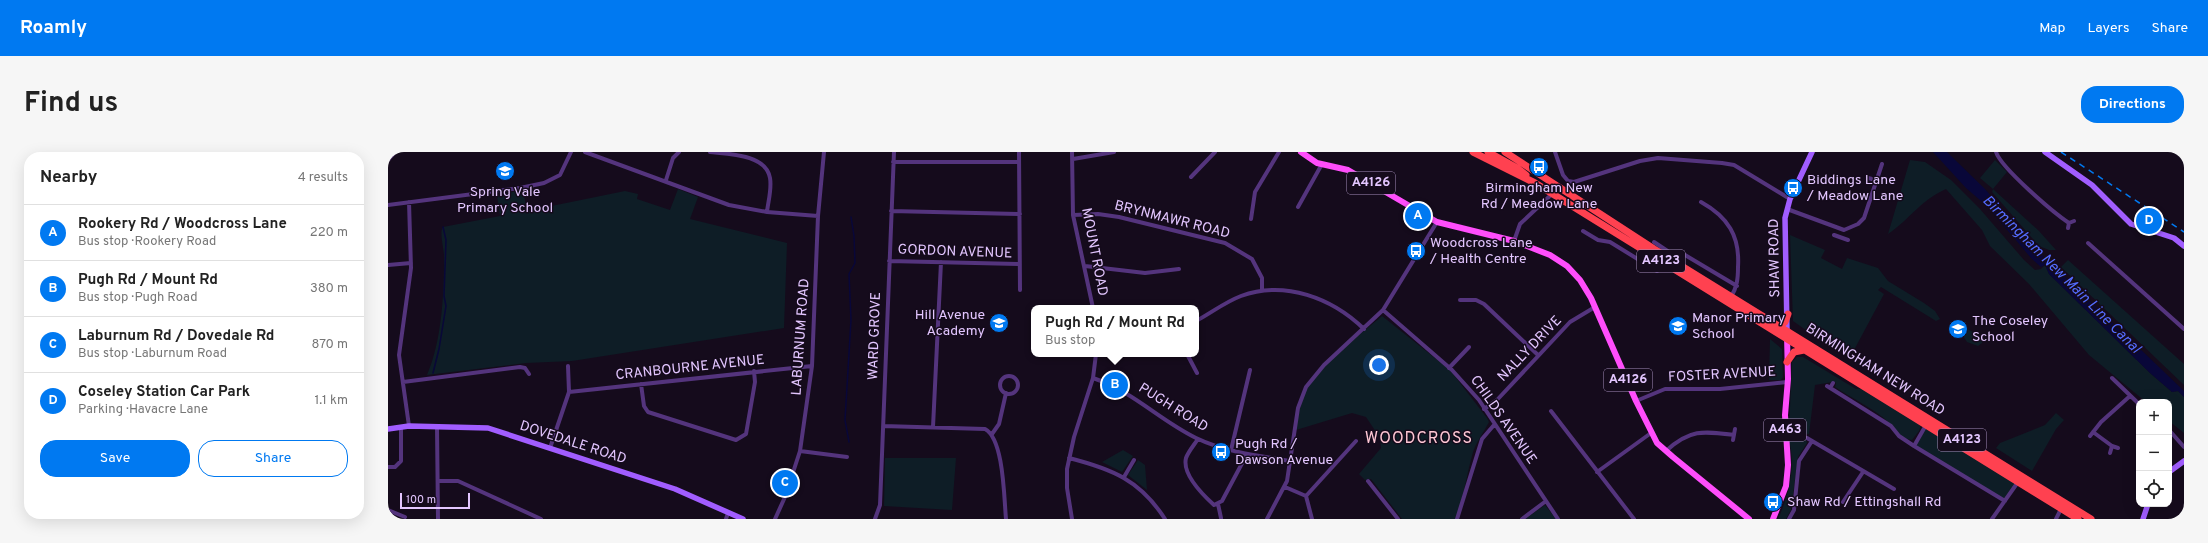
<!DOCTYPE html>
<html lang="en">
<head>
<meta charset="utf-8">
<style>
  body { margin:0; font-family:Overpass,sans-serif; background:#f6f6f6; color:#222 }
  .controls { position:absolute; right:12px; bottom:12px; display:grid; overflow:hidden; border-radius:8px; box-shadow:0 4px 16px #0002 }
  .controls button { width:36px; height:36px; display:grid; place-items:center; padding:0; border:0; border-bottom:1px solid #e0e0e0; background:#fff; color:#222; font:20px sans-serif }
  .scale { position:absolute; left:12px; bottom:10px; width:70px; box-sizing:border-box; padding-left:4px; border:2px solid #e3c6ff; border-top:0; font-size:11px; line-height:14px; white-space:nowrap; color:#e3c6ff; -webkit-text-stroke:3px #150b1c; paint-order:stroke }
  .you { position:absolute; left:991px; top:213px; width:14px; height:14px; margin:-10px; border:3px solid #fff; border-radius:50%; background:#1a73e8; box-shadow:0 0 0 6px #1a73e833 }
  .badge { display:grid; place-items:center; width:26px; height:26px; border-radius:50%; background:#0079f1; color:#fff; font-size:13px; font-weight:700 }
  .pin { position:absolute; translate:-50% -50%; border:2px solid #fff; box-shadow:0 1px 4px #0006 }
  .popup { position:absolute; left:643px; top:153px; width:168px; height:52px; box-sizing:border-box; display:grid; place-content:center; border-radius:8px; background:#fff; filter:drop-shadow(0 1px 3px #0005); font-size:13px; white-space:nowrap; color:#767676 }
  .popup b { font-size:15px; color:#222 }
  .popup::after { content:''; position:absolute; left:50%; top:100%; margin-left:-8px; border:8px solid transparent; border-top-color:#fff }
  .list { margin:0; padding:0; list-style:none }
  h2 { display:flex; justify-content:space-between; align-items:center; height:52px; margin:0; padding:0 16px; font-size:17px }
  h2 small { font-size:13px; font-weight:400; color:#767676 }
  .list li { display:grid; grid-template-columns:26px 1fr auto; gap:12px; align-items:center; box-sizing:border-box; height:56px; padding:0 16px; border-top:1px solid #e0e0e0 }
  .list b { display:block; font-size:15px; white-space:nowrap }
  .list p { margin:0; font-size:13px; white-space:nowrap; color:#767676 }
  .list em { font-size:13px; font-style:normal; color:#767676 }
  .actions { display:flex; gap:8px; padding:12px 16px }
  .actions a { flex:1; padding:9px 0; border:1px solid #0079f1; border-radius:16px; text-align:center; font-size:14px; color:#0079f1 }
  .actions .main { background:#0079f1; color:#fff }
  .icon { flex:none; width:22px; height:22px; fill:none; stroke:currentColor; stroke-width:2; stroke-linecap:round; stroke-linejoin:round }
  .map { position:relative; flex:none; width:1796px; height:367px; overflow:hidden; border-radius:16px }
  header { display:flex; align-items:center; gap:24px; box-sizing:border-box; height:56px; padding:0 20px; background:#0079f1; color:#fff }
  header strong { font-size:19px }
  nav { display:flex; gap:22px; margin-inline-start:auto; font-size:14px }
  .intro { display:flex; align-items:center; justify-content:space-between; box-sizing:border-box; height:96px; padding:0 24px }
  h1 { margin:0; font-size:28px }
  .button { padding:10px 18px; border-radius:16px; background:#0079f1; color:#fff; font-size:14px; font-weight:700 }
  main { display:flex; gap:24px; padding:0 24px }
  aside { flex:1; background:#fff; border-radius:16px; box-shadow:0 4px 16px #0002 }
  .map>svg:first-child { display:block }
</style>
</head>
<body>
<header>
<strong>Roamly</strong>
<nav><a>Map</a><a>Layers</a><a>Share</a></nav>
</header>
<div class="intro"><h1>Find us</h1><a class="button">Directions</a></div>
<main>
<aside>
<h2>Nearby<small>4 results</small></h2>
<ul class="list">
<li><span class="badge">A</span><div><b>Rookery Rd / Woodcross Lane</b><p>Bus stop · Rookery Road</p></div><em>220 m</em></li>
<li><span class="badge">B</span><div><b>Pugh Rd / Mount Rd</b><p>Bus stop · Pugh Road</p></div><em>380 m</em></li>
<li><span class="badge">C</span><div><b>Laburnum Rd / Dovedale Rd</b><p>Bus stop · Laburnum Road</p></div><em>870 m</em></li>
<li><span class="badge">D</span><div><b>Coseley Station Car Park</b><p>Parking · Havacre Lane</p></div><em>1.1 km</em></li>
</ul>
<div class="actions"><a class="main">Save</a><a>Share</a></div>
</aside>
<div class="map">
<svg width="1796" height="367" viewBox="0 0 1796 367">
  <rect width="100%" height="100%" fill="#150b1c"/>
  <path fill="#0e1d26" d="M1522,8L1537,10L1563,28L1592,57L1636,108L1647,118L1653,117L1657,113L1661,122L1762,221L1784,240L1790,239L1796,245V281L1781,269V250H1758L1701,203L1641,132L1602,94L1594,78L1558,37C1533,48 1522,67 1500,82Z
    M1607,8L1619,20L1605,37L1651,79L1668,98H1661L1651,94L1604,40L1605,37L1592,26Z
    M290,37L310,45L302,67L399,91L396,176L184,209L138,211L39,223C54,188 56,142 56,104C56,97 51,80 55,75L112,64L109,43L135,38L139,59L237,39L250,42L249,47L282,58Z
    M1402,83L1437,98L1433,106L1454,117L1459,106L1490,116L1500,129L1536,151L1547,159L1552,167L1548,169L1493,135L1490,138L1496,142L1465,200L1451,193L1450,195H1442L1405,169Z
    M1680,108L1796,212V233L1673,115Z
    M994,164L1062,218L1099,266L1101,270C1095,282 1087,291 1084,304C1078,325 1076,346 1067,367H1014L983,327L977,328L971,322L993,296L992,286L978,265L964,261L908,278C911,261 913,242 924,228C939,206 973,182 994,164Z
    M1574,174L1594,185V191L1590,194L1579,190L1575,184L1569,181Z
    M1382,187L1394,197L1395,225L1393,228H1381Z
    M1409,205H1415L1468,237H1476L1533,273L1531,279L1524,288C1513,287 1509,279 1502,272C1489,258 1463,246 1447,235L1448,231L1445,230L1427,233L1421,282L1403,281L1401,278L1404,210Z
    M1668,261L1676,268L1668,277L1644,319L1608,296L1612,291L1657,273Z
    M1537,274L1630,330L1617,349L1526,294Z
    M1409,285L1418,288L1419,291L1410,305L1403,358L1398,367H1390C1401,343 1408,314 1401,288L1404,286Z
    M735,298L745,304L734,320L714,310Z
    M497,306H568L564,358L496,354Z
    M750,308L757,313L759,338L740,323Z
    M1157,353L1168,367H1137Z"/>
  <path fill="#090739" d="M1545,0H1559L1597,37L1655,104L1796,239V245L1790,239L1784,240L1762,221L1661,122L1657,113L1653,115L1643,106L1599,54L1578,36Z"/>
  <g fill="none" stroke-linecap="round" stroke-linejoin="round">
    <path stroke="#090739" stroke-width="1.5" d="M45,221L51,197L58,154L56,144L58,88L55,75
      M461,290L457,268L463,168L461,122L467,111L466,84L463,65"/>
    <path stroke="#54347d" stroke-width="4" d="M197,0L341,53L379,60L430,64
      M322,0C340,2 378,2 382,26C384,37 380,50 379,60
      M631,0L632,138
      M684,0L685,63L705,156
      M1167,0L1175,23L1180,29L1186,30L1252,9L1270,6L1334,11L1346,13L1402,47
      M1608,0C1613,16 1666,61 1681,71
      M685,7L726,0
      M0,8L7,0
      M505,10H631
      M803,25L827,0
      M1480,26L1488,28
      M278,28L285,6L291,0
      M21,50L23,116L11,203L21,274
      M1313,50C1340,65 1352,84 1350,115C1350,127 1349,135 1343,145
      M0,53L132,36L156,31L172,23L183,0
      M910,55L934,12
      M1399,57L1456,78L1470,72L1476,66L1494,12
      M503,59L632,62
      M685,63L710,62L731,65L837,91L864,107L874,126V139
      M863,67L867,40L891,0
      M1680,76L1681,71L1686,69
      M1195,79L1210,88L1222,90L1269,119L1273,117L1284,102L1266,90
      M1446,83L1460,88
      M1126,89L1132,72L1164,42
      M1700,91L1796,177
      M1297,103L1349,134
      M501,109L632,112
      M0,113L23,111
      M697,114L757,121L791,117
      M1072,148H1088L1096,152L1150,203
      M995,158L1064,218L1091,248L1170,367
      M808,169C823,161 837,150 853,144C897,128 944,146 976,177
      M799,202L809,221
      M1061,216L1081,195
      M612 233a9 9 0 1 1 18 0a9 9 0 1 1-18 0Z
      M705,226C746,240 771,268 808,286C837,300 871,304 903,309
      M1724,226L1751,252
      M15,230L132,215L137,216L141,222
      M253,232L256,254L260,260L348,288L358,282L367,230L366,219
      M1439,234L1503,274L1511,284L1526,294L1538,273
      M1442,236L1445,231
      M181,240L424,214
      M1248,249L1277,237H1332L1399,230
      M1096,257L1109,248L1182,170L1207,155
      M1163,259L1246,367
      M49,274L50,367
      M495,274L597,277C616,287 616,347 618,367
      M545,275L553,110
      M1781,278L1796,295
      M1705,280L1724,294L1730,296
      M604,282L611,272L618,241
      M1398,284L1419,286L1506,337
      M1702,284L1713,270L1742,244
      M810,287C806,293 800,300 798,306C794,322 815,343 826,353L834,349L859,302
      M1345,288L1347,277
      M1526,294L1617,349
      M162,296L181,240L180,214
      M843,298L862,218
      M412,299L459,305
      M1278,299C1302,277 1315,279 1346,283
      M1722,301L1724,294
      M681,306C724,317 752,328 777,367
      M0,315H7L13,309V275
      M1209,320L1263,281
      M736,325L746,308
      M50,329H70L153,367
      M980,329L1010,367
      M897,335L918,344L924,367
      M918,344L968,289
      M1455,350L1475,320
      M830,352L833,366
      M0,358L17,365
      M338,367L340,361
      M387,367L397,345L412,299L424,214L430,64L436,0
      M487,367L492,353L506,0
      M684,367L679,336V317L686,285L705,226L708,202
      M879,367L899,329L910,256L918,235L936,213L995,158L1049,70
      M1069,367L1094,287L1106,273
      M1134,367L1158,349
      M1401,367L1406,358L1411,309L1424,289
      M1604,367L1630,330
      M1668,367L1673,357"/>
    <path stroke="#a15dff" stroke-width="5.5" d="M1657,0L1704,33L1743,72L1786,86L1796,94
      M1399,178L1397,66L1402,47L1424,0
      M0,277L21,274L100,276L287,337L355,367
      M1781,320L1796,309
      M1755,367L1760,352"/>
    <path stroke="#ff4dfb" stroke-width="6" d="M913,0L929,11L960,18L1049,70L1126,89L1162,103L1179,114L1192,128L1203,146L1248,249L1269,291L1285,305L1361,367
      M1385,367L1398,334L1400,313L1397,263L1400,227L1399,183"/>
    <path stroke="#ff4150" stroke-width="7" d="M1085,0L1147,31L1690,367
      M1100,0L1129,16L1138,23
      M1117,0L1266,97L1703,367
      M1392,174L1397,170L1400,162
      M1399,210L1406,200L1416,198"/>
    <path stroke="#0079f1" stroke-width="1.5" stroke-dasharray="6 5" stroke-linecap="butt" d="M1673,0L1796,80"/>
  </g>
  <defs>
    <symbol id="bus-disc" viewBox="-11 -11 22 22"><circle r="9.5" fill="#0079f1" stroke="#150b1c"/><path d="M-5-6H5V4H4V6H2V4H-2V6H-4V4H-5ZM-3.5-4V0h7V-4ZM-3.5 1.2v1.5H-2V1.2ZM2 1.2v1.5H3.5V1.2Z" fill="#fff"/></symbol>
    <symbol id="school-disc" viewBox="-11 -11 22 22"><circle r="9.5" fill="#0079f1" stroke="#150b1c"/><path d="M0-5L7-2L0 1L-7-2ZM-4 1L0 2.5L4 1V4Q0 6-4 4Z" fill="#fff"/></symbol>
  </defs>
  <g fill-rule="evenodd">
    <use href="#bus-disc" x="1140" y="4" width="22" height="22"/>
    <use href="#school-disc" x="106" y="8" width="22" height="22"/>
    <use href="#bus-disc" x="1394" y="25" width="22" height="22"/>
    <use href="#bus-disc" x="1017" y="88" width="22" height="22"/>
    <use href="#school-disc" x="600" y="160" width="22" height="22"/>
    <use href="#school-disc" x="1279" y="163" width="22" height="22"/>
    <use href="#school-disc" x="1559" y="166" width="22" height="22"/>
    <use href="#bus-disc" x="822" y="289" width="22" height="22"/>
    <use href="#bus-disc" x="1374" y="339" width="22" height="22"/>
  </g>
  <g text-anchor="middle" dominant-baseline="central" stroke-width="3" stroke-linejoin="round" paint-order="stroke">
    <g fill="#150b1c" stroke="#a58ebb" stroke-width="1">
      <rect x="959" y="20" width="48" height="22" rx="3"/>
      <rect x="1249" y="98" width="48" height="22" rx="3"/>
      <rect x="1216" y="217" width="48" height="22" rx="3"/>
      <rect x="1376" y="267" width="42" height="22" rx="3"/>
      <rect x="1550" y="277" width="48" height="22" rx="3"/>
    </g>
    <g font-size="13" font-weight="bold" fill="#e3c6ff">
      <text x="983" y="31">A4126</text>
      <text x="1273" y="109">A4123</text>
      <text x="1240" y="228">A4126</text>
      <text x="1397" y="278">A463</text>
      <text x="1574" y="288">A4123</text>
    </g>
    <g font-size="14" fill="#e3c6ff" stroke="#150b1c" text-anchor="start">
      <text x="1419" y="28">Biddings Lane<tspan x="1419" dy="16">/ Meadow Lane</tspan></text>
      <text x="1151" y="36" text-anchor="middle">Birmingham New<tspan x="1151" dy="16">Rd / Meadow Lane</tspan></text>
      <text x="117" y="40" text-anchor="middle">Spring Vale<tspan x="117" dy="16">Primary School</tspan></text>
      <text x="1042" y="91">Woodcross Lane<tspan x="1042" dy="16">/ Health Centre</tspan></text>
      <text x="597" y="163" text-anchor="end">Hill Avenue<tspan x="597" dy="16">Academy</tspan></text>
      <text x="1304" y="166">Manor Primary<tspan x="1304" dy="16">School</tspan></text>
      <text x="1584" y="169">The Coseley<tspan x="1584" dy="16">School</tspan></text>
      <text x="847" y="292">Pugh Rd /<tspan x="847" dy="16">Dawson Avenue</tspan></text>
      <text x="1399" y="350">Shaw Rd / Ettingshall Rd</text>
    </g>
    <g font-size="14" fill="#e3c6ff" stroke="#150b1c">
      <text transform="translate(784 68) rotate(14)">BRYNMAWR ROAD</text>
      <text transform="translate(567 100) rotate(2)">GORDON AVENUE</text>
      <text transform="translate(706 100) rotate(79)">MOUNT ROAD</text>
      <text transform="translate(1387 106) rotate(-91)">SHAW ROAD</text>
      <text transform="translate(487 184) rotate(-88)">WARD GROVE</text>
      <text transform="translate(413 185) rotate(-86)">LABURNUM ROAD</text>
      <text transform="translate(1142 197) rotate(-46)">NALLY DRIVE</text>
      <text transform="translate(302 216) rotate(-6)">CRANBOURNE AVENUE</text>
      <text transform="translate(1487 218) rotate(32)">BIRMINGHAM NEW ROAD</text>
      <text transform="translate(1334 223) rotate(-3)">FOSTER AVENUE</text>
      <text transform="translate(785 256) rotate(32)">PUGH ROAD</text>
      <text transform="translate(1115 268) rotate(55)">CHILDS AVENUE</text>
      <text transform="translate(185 291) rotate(18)">DOVEDALE ROAD</text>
    </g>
    <g font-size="15" font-style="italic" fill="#546cff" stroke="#150b1c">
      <text transform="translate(1673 123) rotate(45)">Birmingham New Main Line Canal</text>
    </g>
    <g font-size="16" letter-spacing="1" fill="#ffc8d5" stroke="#150b1c">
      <text x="1031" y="287">WOODCROSS</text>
    </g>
  </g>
</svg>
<div class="controls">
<button>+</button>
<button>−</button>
<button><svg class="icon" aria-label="locate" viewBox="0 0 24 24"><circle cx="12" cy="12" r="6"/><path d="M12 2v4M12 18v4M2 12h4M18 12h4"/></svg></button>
</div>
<div class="scale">100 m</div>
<div class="you"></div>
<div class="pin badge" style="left:1030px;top:64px">A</div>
<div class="pin badge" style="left:727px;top:233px">B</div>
<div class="popup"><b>Pugh Rd / Mount Rd</b>Bus stop</div>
<div class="pin badge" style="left:397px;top:331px">C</div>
<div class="pin badge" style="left:1761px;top:69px">D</div>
</div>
</main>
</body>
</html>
